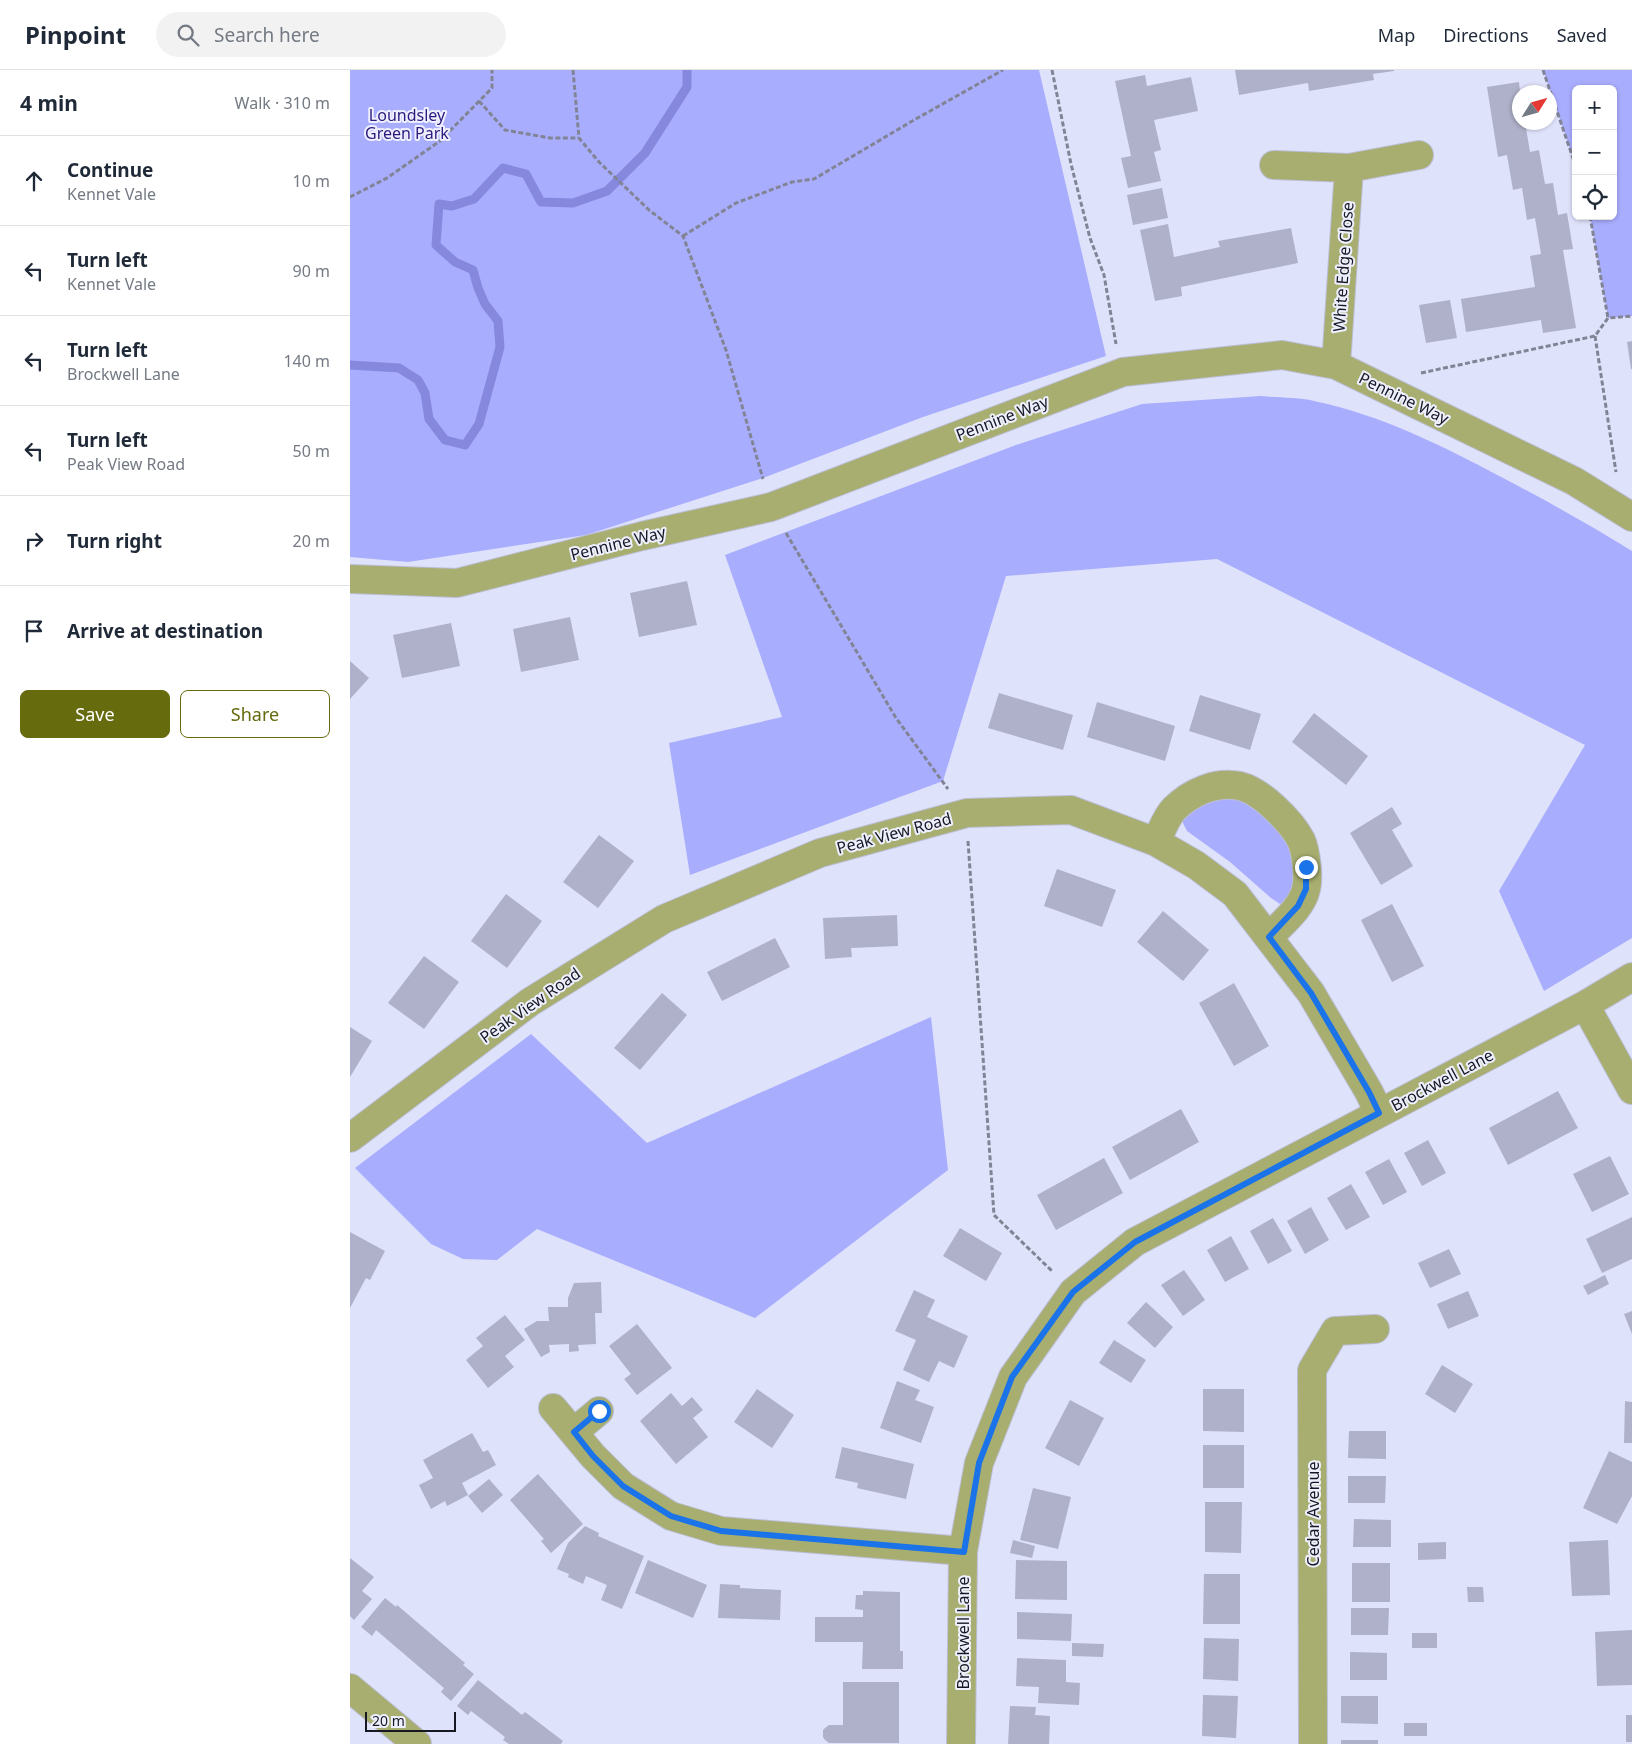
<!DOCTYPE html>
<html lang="en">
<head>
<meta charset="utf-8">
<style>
  body { margin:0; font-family:"Noto Sans",sans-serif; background:#f2f2f3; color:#1f2937 }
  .controls { position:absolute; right:15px; top:15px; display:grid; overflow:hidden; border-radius:8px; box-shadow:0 1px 4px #0004 }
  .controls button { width:45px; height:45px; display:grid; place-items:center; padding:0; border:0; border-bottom:1px solid #e0e1e3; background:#fff; color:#1f2937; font:25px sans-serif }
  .compass { position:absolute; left:1162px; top:15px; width:45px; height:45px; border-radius:50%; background:#fff; box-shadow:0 1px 4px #0004; rotate:53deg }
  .scale { position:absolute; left:15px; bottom:12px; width:91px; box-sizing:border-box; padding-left:5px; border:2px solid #171821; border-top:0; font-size:14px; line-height:18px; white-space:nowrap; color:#171821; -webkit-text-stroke:4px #eef0ff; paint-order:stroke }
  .stop { position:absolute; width:15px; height:15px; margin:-11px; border:4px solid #1a73e8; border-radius:50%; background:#fff }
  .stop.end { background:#1a73e8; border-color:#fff; box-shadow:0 1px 5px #0008 }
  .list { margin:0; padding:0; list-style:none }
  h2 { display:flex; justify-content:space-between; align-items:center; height:65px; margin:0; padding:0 20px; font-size:21px }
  h2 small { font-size:16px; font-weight:400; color:#747a83 }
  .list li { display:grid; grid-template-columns:32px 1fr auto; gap:15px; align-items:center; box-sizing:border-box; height:90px; padding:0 20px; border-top:1px solid #e0e1e3 }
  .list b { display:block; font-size:19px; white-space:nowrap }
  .list p { margin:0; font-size:16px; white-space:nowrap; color:#747a83 }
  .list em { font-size:16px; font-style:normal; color:#747a83 }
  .actions { display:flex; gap:10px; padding:15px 20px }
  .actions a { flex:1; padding:11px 0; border:1px solid #666b0e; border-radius:8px; text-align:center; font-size:18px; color:#666b0e }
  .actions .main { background:#666b0e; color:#fff }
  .icon { flex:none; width:28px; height:28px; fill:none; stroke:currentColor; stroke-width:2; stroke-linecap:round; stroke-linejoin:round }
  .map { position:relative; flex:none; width:1282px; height:1674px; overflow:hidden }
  header { display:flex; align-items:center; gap:30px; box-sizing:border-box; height:70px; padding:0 25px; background:#fff; border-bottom:1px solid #e0e1e3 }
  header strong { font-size:24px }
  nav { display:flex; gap:28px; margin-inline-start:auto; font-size:18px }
  .search { width:350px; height:45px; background:#f2f2f3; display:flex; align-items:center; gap:12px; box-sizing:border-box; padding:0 18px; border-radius:28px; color:#747a83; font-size:19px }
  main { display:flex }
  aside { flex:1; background:#fff }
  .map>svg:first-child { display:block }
</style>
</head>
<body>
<header>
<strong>Pinpoint</strong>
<div class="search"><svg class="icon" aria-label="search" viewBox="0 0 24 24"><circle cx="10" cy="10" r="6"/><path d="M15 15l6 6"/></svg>Search here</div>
<nav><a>Map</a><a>Directions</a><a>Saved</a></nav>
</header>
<main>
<aside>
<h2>4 min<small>Walk · 310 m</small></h2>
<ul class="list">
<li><svg class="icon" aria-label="ahead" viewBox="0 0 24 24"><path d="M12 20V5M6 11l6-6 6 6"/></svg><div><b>Continue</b><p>Kennet Vale</p></div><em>10 m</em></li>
<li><svg class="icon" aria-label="left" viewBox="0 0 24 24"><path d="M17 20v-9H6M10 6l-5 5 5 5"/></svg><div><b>Turn left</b><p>Kennet Vale</p></div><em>90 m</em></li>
<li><svg class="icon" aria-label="left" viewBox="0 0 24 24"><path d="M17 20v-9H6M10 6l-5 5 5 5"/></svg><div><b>Turn left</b><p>Brockwell Lane</p></div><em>140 m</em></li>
<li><svg class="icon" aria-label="left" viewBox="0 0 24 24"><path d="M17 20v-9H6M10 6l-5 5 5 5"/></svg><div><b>Turn left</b><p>Peak View Road</p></div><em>50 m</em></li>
<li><svg class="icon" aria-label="right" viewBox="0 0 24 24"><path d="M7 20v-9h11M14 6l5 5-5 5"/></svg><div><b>Turn right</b></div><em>20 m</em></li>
<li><svg class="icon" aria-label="arrive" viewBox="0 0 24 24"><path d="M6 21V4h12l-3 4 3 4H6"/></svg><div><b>Arrive at destination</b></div></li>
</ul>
<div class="actions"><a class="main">Save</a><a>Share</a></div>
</aside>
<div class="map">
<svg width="1282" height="1674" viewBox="0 0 1282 1674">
  <rect width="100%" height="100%" fill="#dfe2fb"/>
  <path fill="#a9adfe" d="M0,0H689L756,286L573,347L413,408L236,465L58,492L0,487Z
    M1193,0H1282V246L1258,248L1240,146H1263V19H1226V97Z
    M911,326C928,328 947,327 964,331C1031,345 1093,376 1153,408C1197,431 1240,455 1282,481V868L1194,921L1149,821L1235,675L867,489L656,506L593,711L340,805L319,673L432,647L375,485L666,375L792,334Z
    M882,727L904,736L940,770L946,815L939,828L930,834L921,828L880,792L837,761L832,751C840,733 863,729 882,727Z
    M581,947L598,1100L405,1248L187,1159L147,1190L113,1189L81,1174L5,1098L181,964L297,1073Z"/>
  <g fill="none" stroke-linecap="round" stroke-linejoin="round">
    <path stroke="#8588dd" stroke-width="9" d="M0,295L49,298L68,310L75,323L79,349L95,370L115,375L129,354L150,277L148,251L135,234L128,218L123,200L105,192L86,175L89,134L102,136L124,129L153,98L176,104L191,132L223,133L257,121L295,83L337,17V0"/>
  </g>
  <path fill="#aeb1c9" d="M885,0H1044V1L1023,4L1024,10L959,21L958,13L889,25Z
    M795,5L797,16L841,7L848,41L804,50L811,80L804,82L811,111L778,118L771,88L781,86L765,11Z
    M1169,12L1170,22V52H1175L1180,82L1189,80L1195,114L1203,113L1208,145L1217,143L1223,179L1213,180L1226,258L1193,263L1191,250L1116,262L1111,229L1185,217L1180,186L1191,184L1185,148L1177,150L1172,118L1163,120L1157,85L1148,87L1137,17Z
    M812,118L818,148L783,155L777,125Z
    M818,154L824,187L870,177L868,171L941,158L948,193L831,217L832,226L805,231L790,160Z
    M1100,230L1107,268L1076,273L1069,235Z
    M1282,271V299H1281L1277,272Z
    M337,511L347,555L289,567L280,523Z
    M220,547L229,590L171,602L163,559Z
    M101,553L110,596L52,608L43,565Z
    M0,591L19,608L0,629Z
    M649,623L723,645L713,680L638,658Z
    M850,625L911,644L900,680L839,661Z
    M747,632L825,656L815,691L737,667Z
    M964,643L1018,686L996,715L942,672Z
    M1042,737L1052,754L1042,760L1063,796L1031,815L1000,763Z
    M249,765L284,791L248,838L213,812Z
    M707,799L766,820L752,857L694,836Z
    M156,824L192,851L157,898L121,871Z
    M1042,834L1074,896L1042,912L1011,850Z
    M813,841L859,880L833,911L787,872Z
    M547,845L548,876L501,878L502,887L475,889L473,848Z
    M425,868L440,897L372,931L357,902Z
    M74,886L109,912L74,959L38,933Z
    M884,913L919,976L884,996L849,933Z
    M312,923L337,945L290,1000L264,978Z
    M0,957L22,971L0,1007Z
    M1208,1021L1228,1058L1158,1095L1139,1058Z
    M831,1039L849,1072L780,1110L762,1077Z
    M1078,1070L1096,1103L1072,1116L1054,1083Z
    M1260,1086L1279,1124L1242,1142L1223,1104Z
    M754,1088L773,1123L706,1160L687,1125Z
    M1039,1089L1057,1122L1033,1135L1015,1102Z
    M1001,1114L1020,1147L996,1160L977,1128Z
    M961,1137L979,1170L955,1184L937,1151Z
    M1282,1147V1189L1252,1203L1236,1169Z
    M923,1148L942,1181L918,1194L900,1161Z
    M610,1158L652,1183L636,1211L593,1186Z
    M0,1162L35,1181L20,1210L16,1208L0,1238Z
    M881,1166L899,1199L875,1212L857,1180Z
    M1099,1179L1111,1204L1080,1218L1068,1193Z
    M834,1200L855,1230L833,1246L811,1215Z
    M1255,1205L1259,1214L1238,1225L1233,1216Z
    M251,1212L252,1243H245L246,1274L228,1275L229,1281L219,1282V1274L199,1275L200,1282L191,1287L174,1259L187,1251H199L198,1237H218V1228L224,1213Z
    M564,1220L585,1230L577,1247L618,1266L604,1298L589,1291L579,1312L553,1300L566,1270L545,1261Z
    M1118,1221L1129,1246L1098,1259L1087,1234Z
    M796,1232L823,1257L805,1278L777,1253Z
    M1282,1241V1264L1274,1244Z
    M155,1245L175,1270L155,1286L164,1297L138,1318L116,1290L133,1276L126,1268Z
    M287,1254L322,1298L287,1325L274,1309L281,1304L259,1276Z
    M764,1270L796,1290L781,1313L749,1293Z
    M1092,1295L1123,1314L1105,1343L1075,1324Z
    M547,1311L570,1320L565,1330L584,1337L571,1373L530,1358Z
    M407,1319L444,1345L422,1378L384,1352Z
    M853,1319H894V1362L853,1361Z
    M321,1323L332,1336L342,1327L353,1340L343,1348L358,1367L326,1394L290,1351Z
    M720,1330L754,1348L729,1396L695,1378Z
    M1275,1331L1282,1332V1373H1274Z
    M999,1361H1036V1389L998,1388Z
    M122,1363L133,1382L138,1380L146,1395L112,1413L118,1425L97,1436L95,1431L81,1439L69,1415L83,1408L73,1390Z
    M853,1375H894V1418H853Z
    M492,1377L564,1394L556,1429L507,1418L508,1413L485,1408Z
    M1259,1381L1282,1392V1426L1267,1454L1233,1438Z
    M188,1404L233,1454L201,1483L191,1471L194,1469L160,1430Z
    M998,1406H1036L1035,1433H998Z
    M139,1409L153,1425L132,1443L118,1426Z
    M683,1418L721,1427L708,1479L670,1470Z
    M855,1432H892L891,1483L855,1482Z
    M1004,1449L1041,1450V1477H1003Z
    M235,1456L249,1463L248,1466L294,1486L272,1539L251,1530L257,1515L236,1506L233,1514L218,1507L219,1504L207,1499L218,1473Z
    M663,1470L685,1476L682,1488L660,1483Z
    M1258,1470L1260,1525L1222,1526L1219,1472Z
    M1096,1472V1489L1068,1490V1473Z
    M0,1488L24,1507L12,1521L22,1529L4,1550L0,1546Z
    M298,1490L357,1515L343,1548L285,1523Z
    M666,1490L717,1491V1530L665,1529Z
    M1002,1493H1040V1532H1002Z
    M854,1504H890V1554H853Z
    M370,1514L390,1515V1518L431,1520L430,1550L368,1548Z
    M1117,1517H1133L1134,1532H1118Z
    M513,1521L550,1522V1581H553V1599H512L513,1572H465V1547H513V1540L505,1539L506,1525H513Z
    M35,1528L46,1537L47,1535L115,1593L113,1595L124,1604L101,1631L91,1622L94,1618L26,1560L22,1566L11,1557Z
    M1001,1538H1039L1038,1565H1001Z
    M667,1542L722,1544L721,1571L667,1569Z
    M1282,1560V1615L1247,1616L1245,1562Z
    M1062,1563H1087V1578H1062Z
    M854,1568L889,1569L888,1611L853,1609Z
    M722,1573L754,1574L753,1587L722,1586Z
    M1000,1582L1037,1583V1610H1000Z
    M667,1588L716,1590V1612L730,1613L729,1635L688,1633L689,1617L666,1616Z
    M128,1610L172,1645L175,1642L213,1671L211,1674H159L153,1670L155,1667L121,1641L118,1645L107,1636Z
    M493,1612H549V1673H479L475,1670L473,1667V1660L475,1658L479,1655H493Z
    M853,1625L888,1626L886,1668L852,1666Z
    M991,1626H1028V1654L991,1653Z
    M660,1636L686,1637L685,1645L700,1646L699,1674H658Z
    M1276,1645H1282V1672H1276Z
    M1054,1653H1077V1666H1054Z
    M991,1670H1028V1674H991Z"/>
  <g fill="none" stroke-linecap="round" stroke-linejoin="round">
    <defs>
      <path id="minor" d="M924,95L999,98L1069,85
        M986,295L999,98
        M0,509L107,513L292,466L421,437L773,302L932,285L986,295L1224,411L1282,447
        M806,772C811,762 816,747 824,739C841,722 866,711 890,716C911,721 941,751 951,770C956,781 959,808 956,819C952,838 931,854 919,867
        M1235,935L1282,1020
        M0,1068L180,932L314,849L470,783L617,743L721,740L806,772L846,795L885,824L961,923L1019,1022L1029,1043
        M203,1338L243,1386L273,1416L321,1446L371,1461L613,1481
        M224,1362L249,1341
        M0,1618L67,1674
        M611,1674L613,1481L629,1393L663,1307L723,1222L785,1172L1235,935L1282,907
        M963,1674L962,1300L985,1261L1025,1259"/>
    </defs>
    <use href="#minor" stroke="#bbbed4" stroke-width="30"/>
    <path stroke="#818495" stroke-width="3" stroke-dasharray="5 2.5" stroke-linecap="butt" d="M223,0L229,68L249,92L299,140L333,166L376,280L413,409
      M702,0L721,94L740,168L754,205L766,274
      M1193,0L1226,97
      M129,31L155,60L200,68H229
      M0,127L37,108L90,71L142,18V0
      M1240,146L1258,248
      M333,166L386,133L442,112L464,109L564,50L653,0
      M1245,266L1266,402
      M1071,303L1245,266L1258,248L1282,246
      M436,463L546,648L598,719
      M618,771L644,1145L703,1202"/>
    <use href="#minor" stroke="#a8ae70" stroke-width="28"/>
  </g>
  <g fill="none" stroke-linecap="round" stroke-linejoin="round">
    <path stroke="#1a73e8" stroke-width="6" d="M249,1341L224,1362L243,1386L273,1416L321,1446L371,1461L614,1482L629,1393L662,1307L723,1222L785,1172L1029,1043L1019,1022L961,923L919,867L948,836L956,819V797"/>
  </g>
  <g text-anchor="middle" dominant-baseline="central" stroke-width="4" stroke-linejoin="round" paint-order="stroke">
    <g font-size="16" fill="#2c1a7e" stroke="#eef0ff">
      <text x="57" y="45">Loundsley<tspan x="57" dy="18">Green Park</tspan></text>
    </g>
    <g font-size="16" fill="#171821" stroke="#eef0ff">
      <text transform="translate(993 197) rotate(-86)">White Edge Close</text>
      <text transform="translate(1054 328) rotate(26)">Pennine Way</text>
      <text transform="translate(652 348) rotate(-21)">Pennine Way</text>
      <text transform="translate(268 473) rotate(-14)">Pennine Way</text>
      <text transform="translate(544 763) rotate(-15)">Peak View Road</text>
      <text transform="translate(180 935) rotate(-35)">Peak View Road</text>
      <text transform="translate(1092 1010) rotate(-28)">Brockwell Lane</text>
      <text transform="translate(963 1444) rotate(-90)">Cedar Avenue</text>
      <text transform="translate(613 1563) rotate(-90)">Brockwell Lane</text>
    </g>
  </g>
</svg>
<div class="controls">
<button>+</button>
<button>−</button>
<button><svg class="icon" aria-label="locate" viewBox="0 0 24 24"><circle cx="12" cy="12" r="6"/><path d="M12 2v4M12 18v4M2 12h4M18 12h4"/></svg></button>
</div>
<svg class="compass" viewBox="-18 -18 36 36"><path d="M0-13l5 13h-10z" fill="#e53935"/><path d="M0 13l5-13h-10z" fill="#747a83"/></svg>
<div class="scale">20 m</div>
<div class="stop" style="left:249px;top:1341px"></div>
<div class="stop end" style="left:956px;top:797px"></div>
</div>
</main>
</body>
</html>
